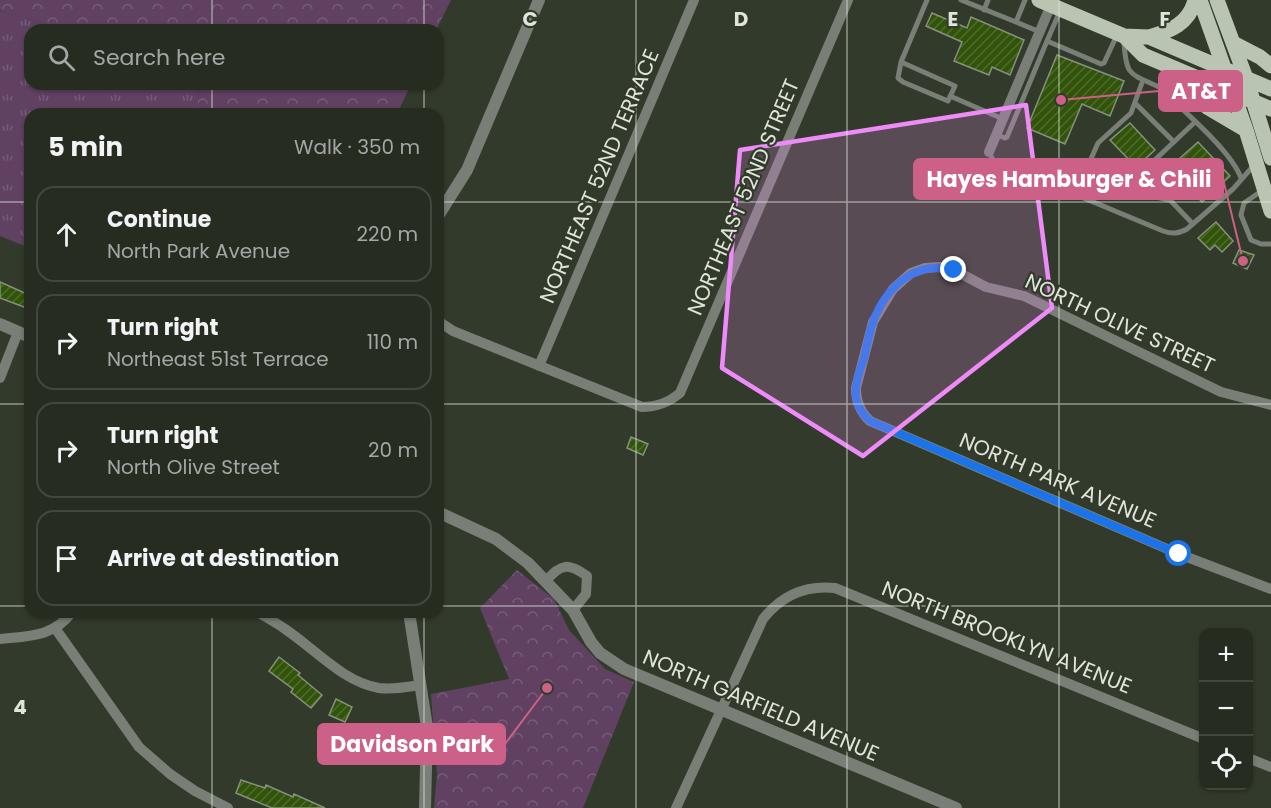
<!DOCTYPE html>
<html lang="en">
<head>
<meta charset="utf-8">
<style>
  body { margin:0; font-family:Poppins,sans-serif; background:#2e3429; color:#f1f3f6 }
  .controls { position:absolute; right:18px; bottom:18px; display:grid; overflow:hidden; border-radius:12px; box-shadow:0 2px 4px #0004 }
  .controls button { width:54px; height:54px; display:grid; place-items:center; padding:0; border:0; border-bottom:2px solid #42483e; background:#262c20; color:#f1f3f6; font:30px sans-serif }
  .stop { position:absolute; width:18px; height:18px; margin:-14px; border:4px solid #1a73e8; border-radius:50%; background:#fff }
  .stop.end { background:#1a73e8; border-color:#fff; box-shadow:0 2px 6px #0008 }
  .list { margin:0; padding:0; list-style:none }
  h2 { display:flex; justify-content:space-between; align-items:center; height:78px; margin:0; padding:0 24px; font-size:26px }
  h2 small { font-size:20px; font-weight:400; color:#a4a7a5 }
  .list li { display:grid; grid-template-columns:39px 1fr auto; gap:18px; align-items:center; box-sizing:border-box; height:96px; margin:0 12px 12px; padding:0 12px; border:2px solid #42483e; border-radius:18px }
  .list b { display:block; font-size:22px; white-space:nowrap }
  .list p { margin:0; font-size:20px; white-space:nowrap; color:#a4a7a5 }
  .list em { font-size:20px; font-style:normal; color:#a4a7a5 }
  .icon { flex:none; width:33px; height:33px; fill:none; stroke:currentColor; stroke-width:2; stroke-linecap:round; stroke-linejoin:round }
  .map { position:relative; flex:none; width:1271px; height:808px; overflow:hidden }
  .search { position:absolute; background:#262c20; box-shadow:0 2px 4px #0004; left:24px; top:24px; width:420px; height:66px; display:flex; align-items:center; gap:15px; box-sizing:border-box; padding:0 21px; border-radius:18px; color:#a4a7a5; font-size:22px }
  .panel { position:absolute; background:#262c20; box-shadow:0 2px 4px #0004; left:24px; top:108px; width:420px; height:510px; border-radius:18px }
  .map>svg:first-child { display:block }
</style>
</head>
<body>
<div class="map">
<svg width="1271" height="808" viewBox="0 0 1271 808">
  <defs>
    <pattern id="grass-tufts" width="24" height="20" patternUnits="userSpaceOnUse" patternTransform="scale(1.5)"><rect width="24" height="20" fill="#604162"/><path d="M3 7l-1-3M5 7V3M7 7l1-3M15 17l-1-3M17 17v-4M19 17l1-3" fill="none" stroke="#765c78"/></pattern>
    <pattern id="forest-crowns" width="20" height="18" patternUnits="userSpaceOnUse" patternTransform="scale(1.5)"><rect width="20" height="18" fill="#604162"/><path d="M2 6a3 3 0 1 1 6 0M12 15a3 3 0 1 1 6 0" fill="none" stroke="#765c78"/></pattern>
    <pattern id="building-hatch" width="6" height="6" patternUnits="userSpaceOnUse" patternTransform="scale(1.5)"><rect width="6" height="6" fill="#32530a"/><path d="M-1 1l2-2M0 6l6-6M5 7l2-2" fill="none" stroke="#4f6c2d"/></pattern>
  </defs>
  <rect width="100%" height="100%" fill="#323b2b"/>
  <path fill="url(#grass-tufts)" d="M0,11L42,23L49,30H30V84H199L200,87L196,114H30V248L0,236Z"/>
  <path fill="url(#forest-crowns)" d="M0,0H451L436,30H49L42,23L0,11Z
    M199,84H411L397,114H196L200,87Z
    M517,570L554,599L569,630L605,669L634,682L583,808H434L437,773L431,694L509,679L480,608Z"/>
  <path fill="url(#building-hatch)" stroke="#86917d" stroke-width="1.5" d="M932,13L967,28L971,17L1024,40L1010,75L992,67L989,75L954,61L962,42L926,26Z
    M1057,55L1124,81L1110,116L1082,104L1065,144L1027,128Z
    M1130,123L1155,150L1136,167L1110,140Z
    M1198,142L1230,176L1202,202L1170,167Z
    M1216,222L1233,241L1222,252L1215,245L1210,250L1198,238Z
    M1239,250L1254,255L1247,269L1233,263Z
    M0,282L29,295L24,307L0,298Z
    M631,437L648,444L643,455L627,448Z
    M279,657L300,673L298,675L322,695L311,708L291,692L293,689L269,671Z
    M336,699L352,707L345,722L329,715Z
    M241,780L265,788L266,785L293,797L294,794L325,808H272L236,793Z"/>
  <g fill="none" stroke-linecap="round" stroke-linejoin="round">
    <path stroke="#797e76" stroke-width="5" d="M961,0L1016,22L1025,0
      M984,10L988,0
      M1060,11L1047,41L1101,64L1104,63L1117,35
      M1016,22L1040,32
      M1124,42C1126,76 1129,73 1159,87
      M901,62L955,86L948,101L903,82L898,78L901,62L927,0
      M1168,68L1159,87C1181,109 1231,150 1241,178
      M950,96L1003,119
      M1135,103L1174,142
      M997,135L1005,138L1007,137L1047,41
      M989,152L993,160L1000,163L1163,231C1172,234 1178,234 1187,229L1233,189L1255,164
      M1083,174L1123,190L1195,122
      M1123,190L1170,200L1193,224
      M1263,190L1244,203L1241,215L1251,240L1261,244H1271
      M1075,195L1098,143L1131,113L1143,80"/>
    <path stroke="#797e76" stroke-width="10" d="M989,152L1051,5
      M438,321L453,331L642,407C657,407 668,403 680,393L848,0
      M539,366L694,0
      M0,378L18,332
      M1271,405L1221,392L1024,296L986,287L954,270L939,267L925,268L911,273L893,289L873,322L856,388C856,402 860,412 870,421L1179,554L1271,589
      M546,581C561,563 569,563 587,576L586,594L573,610
      M258,612C267,618 277,623 285,629C315,649 343,682 379,688C393,690 407,687 421,685
      M55,628L139,747L170,774L195,791L228,808
      M0,639C28,636 54,637 72,612
      M1248,758L1271,767
      M676,808L763,619C781,596 805,585 835,588L1204,739"/>
    <path stroke="#797e76" stroke-width="12" d="M438,216L467,170L539,0
      M0,324L30,337
      M438,512L496,539L528,563L573,610L591,642L600,653L624,669L956,808
      M409,612L427,727L425,808"/>
    <path stroke="#b9c4b2" stroke-width="15" d="M1039,0L1124,36L1143,55L1271,109
      M1200,0L1246,130L1271,211
      M1217,0L1246,78L1271,158
      M1124,36L1149,37L1271,89
      M1149,37C1170,31 1189,24 1195,0
      M1233,43L1260,57L1271,66
      M1173,70L1207,107L1246,130"/>
  </g>
  <g fill="none" stroke-linecap="round" stroke-linejoin="round">
    <path stroke="#1a73e8" stroke-width="8" d="M954,270C915,260 886,287 873,322C869,333 867,346 864,358C860,370 854,385 856,398C858,408 863,415 870,421L1179,554"/>
  </g>
  <path fill="#ee8bf8" fill-opacity="0.2" stroke="#ee8bf8" stroke-width="4.5" stroke-linejoin="round" d="M1026,105L1052,308L863,456L722,368L740,150Z"/>
  <path fill="none" stroke="#dfe5da" stroke-width="1.5" stroke-opacity="0.55" d="M212,0V30M424,0V30M636,0V808M847,0V808M1059,0V808M212,84V114M424,84V114M0,202H30M438,202H1271M0,404H30M438,404H1271M0,606H30M438,606H1271M212,612V808M424,612V808"/>
  <g text-anchor="middle" dominant-baseline="central" stroke-width="4.5" stroke-linejoin="round" paint-order="stroke">
    <g font-size="21" fill="#dfe5da" stroke="#323b2b">
      <text transform="translate(599 176) rotate(-67)">NORTHEAST 52ND TERRACE</text>
      <text transform="translate(743 197) rotate(-67)">NORTHEAST 52ND STREET</text>
      <text transform="translate(1120 323) rotate(25)">NORTH OLIVE STREET</text>
      <text transform="translate(1058 480) rotate(23)">NORTH PARK AVENUE</text>
      <text transform="translate(1007 637) rotate(22)">NORTH BROOKLYN AVENUE</text>
      <text transform="translate(761 705) rotate(23)">NORTH GARFIELD AVENUE</text>
    </g>
  </g>
  <g font-size="20" text-anchor="middle" font-weight="bold" fill="#dfe5da" stroke="#323b2b" stroke-width="4.5" stroke-linejoin="round" paint-order="stroke">
    <text x="530" y="26">C</text>
    <text x="741" y="26">D</text>
    <text x="953" y="26">E</text>
    <text x="1165" y="26">F</text>
    <text x="20" y="714">4</text>
  </g>
  <path fill="none" stroke="#cc6087" stroke-width="2" d="M1061 100L1159 91M1243 261L1223 179M547 688L505 744"/>
  <g fill="#cc6087" stroke="#323b2b" stroke-width="2">
    <circle cx="1061" cy="100" r="6"/>
    <circle cx="1243" cy="261" r="6"/>
    <circle cx="547" cy="688" r="6"/>
  </g>
  <g fill="#cc6087" stroke="#cc6087" stroke-width="2">
    <rect x="1159" y="71" width="83" height="40" rx="6"/>
    <rect x="914" y="159" width="309" height="40" rx="6"/>
    <rect x="318" y="724" width="187" height="40" rx="6"/>
  </g>
  <g font-size="22" text-anchor="middle" font-weight="bold" fill="#fff">
    <text x="1201" y="99">AT&amp;T</text>
    <text x="1069" y="187">Hayes Hamburger &amp; Chili</text>
    <text x="412" y="752">Davidson Park</text>
  </g>
</svg>
<div class="controls">
<button>+</button>
<button>−</button>
<button><svg class="icon" aria-label="locate" viewBox="0 0 24 24"><circle cx="12" cy="12" r="6"/><path d="M12 2v4M12 18v4M2 12h4M18 12h4"/></svg></button>
</div>
<div class="stop" style="left:1179px;top:554px"></div>
<div class="stop end" style="left:954px;top:270px"></div>
<div class="search"><svg class="icon" aria-label="search" viewBox="0 0 24 24"><circle cx="10" cy="10" r="6"/><path d="M15 15l6 6"/></svg>Search here</div>
<section class="panel">
<h2>5 min<small>Walk · 350 m</small></h2>
<ul class="list">
<li><svg class="icon" aria-label="ahead" viewBox="0 0 24 24"><path d="M12 20V5M6 11l6-6 6 6"/></svg><div><b>Continue</b><p>North Park Avenue</p></div><em>220 m</em></li>
<li><svg class="icon" aria-label="right" viewBox="0 0 24 24"><path d="M7 20v-9h11M14 6l5 5-5 5"/></svg><div><b>Turn right</b><p>Northeast 51st Terrace</p></div><em>110 m</em></li>
<li><svg class="icon" aria-label="right" viewBox="0 0 24 24"><path d="M7 20v-9h11M14 6l5 5-5 5"/></svg><div><b>Turn right</b><p>North Olive Street</p></div><em>20 m</em></li>
<li><svg class="icon" aria-label="arrive" viewBox="0 0 24 24"><path d="M6 21V4h12l-3 4 3 4H6"/></svg><div><b>Arrive at destination</b></div></li>
</ul>
</section>
</div>
</body>
</html>
